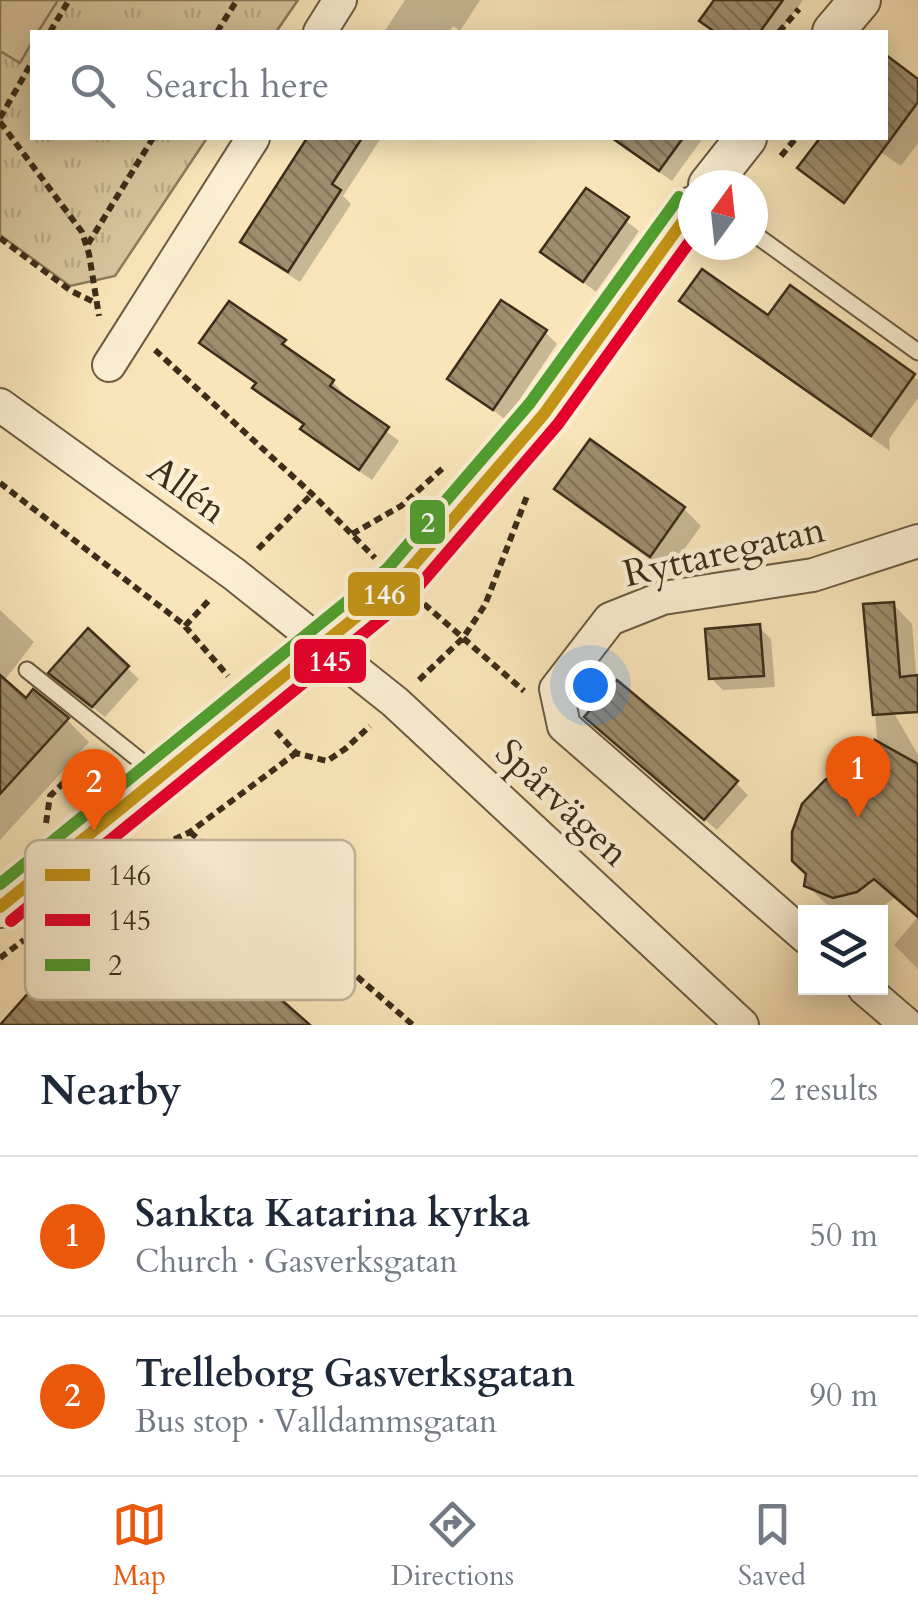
<!DOCTYPE html>
<html lang="en">
<head>
<meta charset="utf-8">
<style>
  body { margin:0; font-family:Cardo,serif; background:#f2f2f3; color:#1f2937 }
  .controls { position:absolute; right:30px; bottom:30px; display:grid; overflow:hidden; border-radius:0px; box-shadow:0 5px 25px #0003 }
  .controls button { width:90px; height:90px; display:grid; place-items:center; padding:0; border:0; border-bottom:2px solid #e0e1e3; background:#fff; color:#1f2937; font:50px sans-serif }
  .compass { position:absolute; left:678px; top:170px; width:90px; height:90px; border-radius:50%; background:#fff; box-shadow:0 5px 25px #0003; rotate:15deg }
  .you { position:absolute; left:590px; top:685px; width:35px; height:35px; margin:-25px; border:8px solid #fff; border-radius:50%; background:#1a73e8; box-shadow:0 0 0 15px #1a73e833 }
  .badge { display:grid; place-items:center; width:65px; height:65px; border-radius:50%; background:#ea580c; color:#fff; font-size:32px; font-weight:700 }
  .pin { position:absolute; translate:-50% -82px; filter:drop-shadow(0 2px 5px #0008) }
  .pin::after { content:''; position:absolute; top:52px; width:35px; height:30px; background:inherit; clip-path:polygon(0 0,100% 0,50% 100%) }
  .list { margin:0; padding:0; list-style:none }
  h2 { display:flex; justify-content:space-between; align-items:center; height:130px; margin:0; padding:0 40px; font-size:42px }
  h2 small { font-size:32px; font-weight:400; color:#747a83 }
  .list li { display:grid; grid-template-columns:65px 1fr auto; gap:30px; align-items:center; box-sizing:border-box; height:160px; padding:0 40px; border-top:2px solid #e0e1e3 }
  .list b { display:block; font-size:38px; white-space:nowrap }
  .list p { margin:0; font-size:32px; white-space:nowrap; color:#747a83 }
  .list em { font-size:32px; font-style:normal; color:#747a83 }
  .icon { flex:none; width:55px; height:55px; fill:none; stroke:currentColor; stroke-width:2; stroke-linecap:round; stroke-linejoin:round }
  .map { position:relative; flex:none; width:918px; height:1025px; overflow:hidden }
  .search { position:absolute; background:#fff; box-shadow:0 5px 25px #0003; left:30px; right:30px; top:30px; height:110px; display:flex; align-items:center; gap:25px; box-sizing:border-box; padding:0 35px; border-radius:0px; color:#747a83; font-size:38px }
  .sheet { height:450px; background:#fff }
  nav { display:flex; justify-content:space-around; align-items:center; box-sizing:border-box; height:140px; border-top:2px solid #e0e1e3; background:#fff; font-size:28px; color:#747a83 }
  nav a { display:grid; justify-items:center; gap:5px }
  nav .on { color:#ea580c }
  .map>svg:first-child { display:block }
</style>
</head>
<body>
<div class="map">
<svg width="918" height="1025" viewBox="0 0 918 1025">
  <defs>
    <pattern id="park-tufts" width="24" height="20" patternUnits="userSpaceOnUse" patternTransform="scale(2.5)"><rect width="24" height="20" fill="#d9c69e"/><path d="M3 7l-1-3M5 7V3M7 7l1-3M15 17l-1-3M17 17v-4M19 17l1-3" fill="none" stroke="#ba8"/></pattern>
    <pattern id="building-back-hatch" width="6" height="6" patternUnits="userSpaceOnUse" patternTransform="scale(2.5)"><rect width="6" height="6" fill="#9f8d6d"/><path d="M-1 5l2 2M0 0l6 6M5-1l2 2" fill="none" stroke="#837459"/></pattern>
  </defs>
  <rect width="100%" height="100%" fill="#f9e5b9"/>
  <filter id="stains"><feTurbulence type="fractalNoise" baseFrequency=".002" numOctaves="4"/><feColorMatrix values="0 0 0 0 .2 0 0 0 0 .09 0 0 0 0 .02 0 0 0 .5 -.17"/></filter>
  <radialGradient id="worn" r=".72"><stop offset=".6" stop-color="#630" stop-opacity="0"/><stop offset="1" stop-color="#630" stop-opacity=".3"/></radialGradient>
  <path fill="url(#park-tufts)" stroke="#8b7a5c" stroke-width="2.5" d="M0,0H298L276,32H32V138H207L115,276L70,286L0,235Z"/>
  <path fill="#d9c69e" stroke="#8b7a5c" stroke-width="2.5" d="M0,0H58L38,32H32V42L20,63L0,51Z"/>
  <path fill="#0003" d="M405,0H480L460,31L453,26L449,32H384Z
    M717,0H803L780,32H714L702,21Z
    M886,59L918,82V143L901,166L860,138H886Z
    M310,138H381L343,196L351,204L300,282L255,253L243,241Z
    M624,138H703L672,181L633,154L621,142Z
    M587,191L639,231L596,292L544,252Z
    M682,301L913,376L918,381V398L889,439L890,451L694,312Z
    M545,332L557,344L506,420L450,379Z
    M284,342L294,356L333,382L344,394L342,398L399,441L372,480L315,441L303,429L305,426L267,400L255,388L257,385L202,343Z
    M557,489L684,509L701,526L668,572L575,506Z
    M893,604L912,624L918,697L890,673Z
    M0,610L34,642L4,681L26,701L67,720L89,742L0,840Z
    M759,627L771,639L775,687L723,690L711,678Z
    M127,668L139,679L105,717L63,684Z
    M873,688L889,704L918,755V917L896,897L877,910L845,912L826,904L807,885L879,762Z
    M599,729L736,783L748,795L717,830Z
    M918,917V969L894,945Z"/>
  <path fill="url(#building-back-hatch)" stroke="#3d2d1a" stroke-width="2.5" d="M714,0H783L760,32H715L699,21Z
    M886,55L918,79V102L844,203L797,168L820,138H886Z
    M307,138H362L332,184L341,190L288,272L240,242Z
    M612,138H683L659,171Z
    M586,188L629,217L583,282L540,252Z
    M702,269L768,315L790,285L915,374L871,436L679,301Z
    M501,300L547,330L493,410L447,379Z
    M229,301L286,340L282,344L334,380L330,386L389,427L359,470L300,429L304,424L252,388L256,383L199,343Z
    M590,439L685,507L650,557L554,489Z
    M894,602L900,677L918,675V712L873,715L863,604Z
    M760,624L764,676L709,679L705,629Z
    M88,628L129,666L92,707L48,673Z
    M0,675L26,698L33,689L69,718L0,794Z
    M617,680L738,781L704,820L584,717Z
    M875,740L918,764V917L874,879L857,892L833,898L804,886L806,874L792,861V832L802,804L825,780L855,762L877,760Z
    M136,871L310,1025H0Z"/>
  <g fill="none" stroke-linecap="round" stroke-linejoin="round">
    <defs>
      <path id="service" d="M753,233L918,352
        M27,670L157,774"/>
      <path id="minor" d="M320,32L340,0
        M109,365L253,138
        M0,405L234,574L395,702L742,1025
        M806,937L564,726L556,689L610,619L663,598L813,575L918,541
        M864,988L907,1025"/>
      <path id="tertiary" d="M833,32L860,0
        M709,185L746,138
        M0,907L399,582L544,414L693,207"/>
    </defs>
    <use href="#service" stroke="#6c5b42" stroke-width="19"/>
    <use href="#minor" stroke="#6c5b42" stroke-width="36"/>
    <use href="#tertiary" stroke="#6c5b42" stroke-width="44"/>
    <path stroke="#3d2d1a" stroke-width="6" stroke-dasharray="8 5" stroke-linecap="butt" d="M50,32L69,0
      M217,32L237,0
      M779,32L799,9
      M0,118L32,62
      M0,122L82,232L89,254L99,316
      M781,156L796,138
      M0,238L71,291L96,303
      M88,244L153,138
      M155,350L312,494L375,558
      M0,483L183,624L228,676
      M352,534L401,506L443,468
      M258,549L312,494
      M424,604L524,691
      M185,626L211,598
      M419,680L463,638L485,605L527,496
      M276,731L296,753L327,761L345,749L370,726
      M46,823L50,796L93,754
      M190,832L413,1025
      M34,933L141,855L190,832L296,753
      M0,958L24,940"/>
    <use href="#service" stroke="#fbeed2" stroke-width="15"/>
    <use href="#minor" stroke="#fbeed2" stroke-width="32"/>
    <use href="#tertiary" stroke="#fbeed2" stroke-width="40"/>
    <defs>
      <path id="bus-1" d="M0,907L399,582L544,414L693,207"/>
      <path id="bus-2" d="M11,921L411,595L558,424L693,237"/>
      <path id="bus-3" d="M0,884L387,569L530,403L679,197"/>
    </defs>
    <use href="#bus-1" stroke="#fbeed2" stroke-width="20"/>
    <use href="#bus-2" stroke="#fbeed2" stroke-width="20"/>
    <use href="#bus-3" stroke="#fbeed2" stroke-width="20"/>
    <use href="#bus-1" stroke="#c29316" stroke-width="12"/>
    <use href="#bus-2" stroke="#e4002b" stroke-width="12"/>
    <use href="#bus-3" stroke="#509e2f" stroke-width="12"/>
  </g>
  <g text-anchor="middle" dominant-baseline="central" stroke-width="9" stroke-linejoin="round" paint-order="stroke">
    <g font-size="38" fill="#3d2d1a" stroke="#fbeed2">
      <text transform="translate(187 490) rotate(36)">Allén</text>
      <text transform="translate(724 552) rotate(-13)">Ryttaregatan</text>
      <text transform="translate(562 803) rotate(43)">Spårvägen</text>
    </g>
  </g>
  <rect x="25" y="840" width="330" height="160" rx="15" fill="#fbeed2" stroke="#c2b49b" stroke-width="2.5"/>
  <rect x="45" y="869" width="45" height="12" fill="#c29316"/>
  <rect x="45" y="914" width="45" height="12" fill="#e4002b"/>
  <rect x="45" y="959" width="45" height="12" fill="#509e2f"/>
  <g font-size="28" fill="#3d2d1a">
    <text x="108" y="885">146</text>
    <text x="108" y="930">145</text>
    <text x="108" y="975">2</text>
  </g>
  <g stroke="#fbeed2" stroke-width="4">
    <rect x="408" y="498" width="39" height="48" rx="10" fill="#509e2f"/>
    <rect x="346" y="570" width="76" height="48" rx="10" fill="#c29316"/>
    <rect x="292" y="637" width="76" height="48" rx="10" fill="#e4002b"/>
  </g>
  <g font-size="28" text-anchor="middle" font-weight="bold" fill="#fff">
    <text x="428" y="532">2</text>
    <text x="384" y="604">146</text>
    <text x="330" y="671">145</text>
  </g>
  <rect width="100%" height="100%" filter="url(#stains)"/>
  <rect width="100%" height="100%" fill="url(#worn)"/>
</svg>
<div class="controls">
<button><svg class="icon" aria-label="layers" viewBox="0 0 24 24"><path d="M12 4l9 5-9 5-9-5zM3 14l9 5 9-5"/></svg></button>
</div>
<svg class="compass" viewBox="-18 -18 36 36"><path d="M0-13l5 13h-10z" fill="#e53935"/><path d="M0 13l5-13h-10z" fill="#747a83"/></svg>
<div class="you"></div>
<div class="pin badge" style="left:858px;top:818px">1</div>
<div class="pin badge" style="left:94px;top:831px">2</div>
<div class="search"><svg class="icon" aria-label="search" viewBox="0 0 24 24"><circle cx="10" cy="10" r="6"/><path d="M15 15l6 6"/></svg>Search here</div>
</div>
<section class="sheet">
<h2>Nearby<small>2 results</small></h2>
<ul class="list">
<li><span class="badge">1</span><div><b>Sankta Katarina kyrka</b><p>Church · Gasverksgatan</p></div><em>50 m</em></li>
<li><span class="badge">2</span><div><b>Trelleborg Gasverksgatan</b><p>Bus stop · Valldammsgatan</p></div><em>90 m</em></li>
</ul>
</section>
<nav>
<a class="on"><svg class="icon" aria-label="map" viewBox="0 0 24 24"><path d="M3 6l6-2 6 2 6-2v14l-6 2-6-2-6 2zM9 4v14M15 6v14"/></svg>Map</a>
<a><svg class="icon" aria-label="directions" viewBox="0 0 24 24"><path d="M12 3l9 9-9 9-9-9zM9 14v-3h6M13 9l2 2-2 2"/></svg>Directions</a>
<a><svg class="icon" aria-label="saved" viewBox="0 0 24 24"><path d="M7 4h10v16l-5-4-5 4z"/></svg>Saved</a>
</nav>
</body>
</html>
